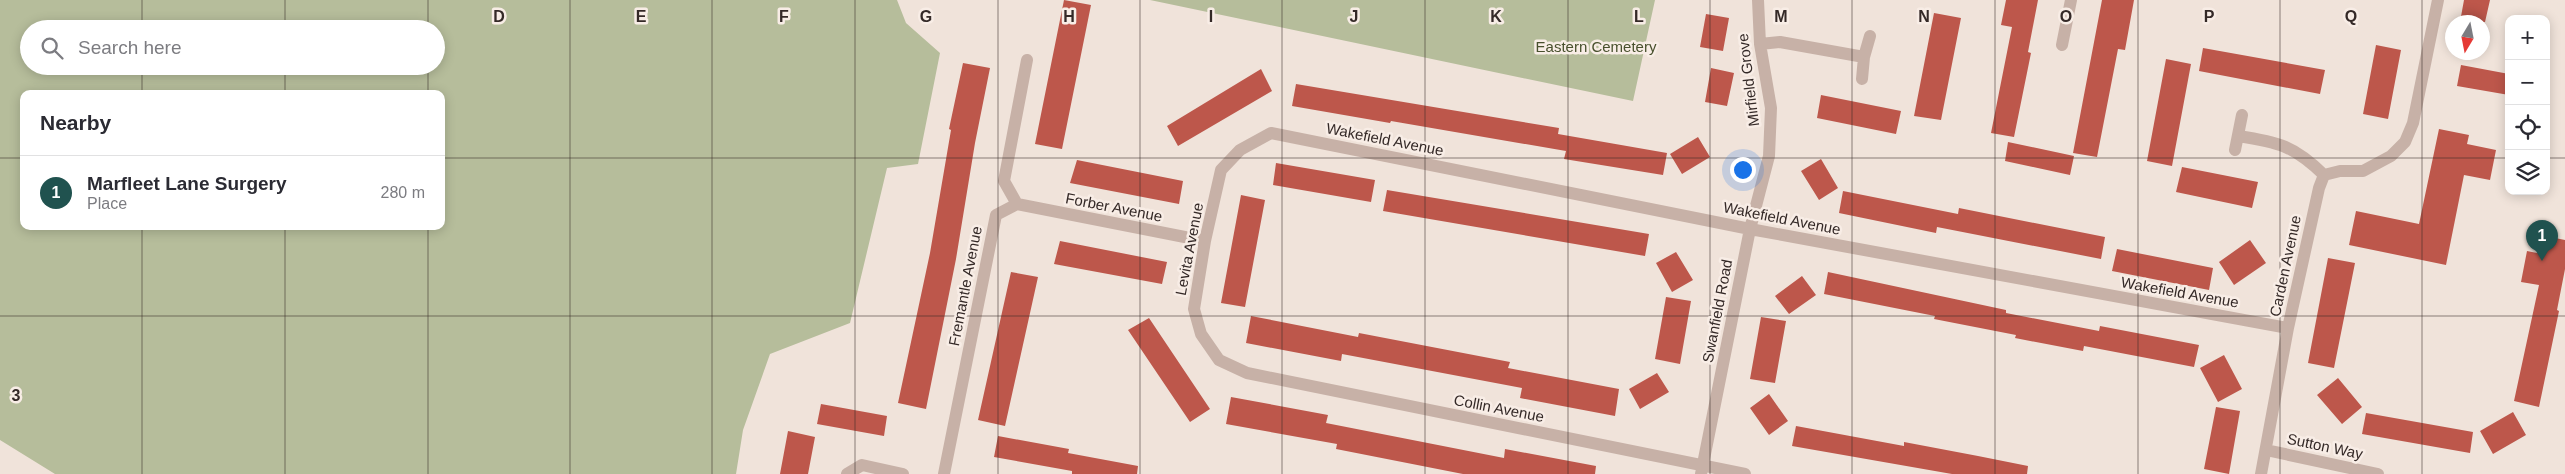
<!DOCTYPE html>
<html lang="en">
<head>
<meta charset="utf-8">
<style>
  body { margin:0; font-family:Arial,sans-serif; background:#f7f7f7; color:#2b2b33 }
  .controls { position:absolute; right:15px; top:15px; display:grid; overflow:hidden; border-radius:10px; box-shadow:0 2px 12px #0003 }
  .controls button { width:45px; height:45px; display:grid; place-items:center; padding:0; border:0; border-bottom:1px solid #e1e1e2; background:#fff; color:#2b2b33; font:25px sans-serif }
  .compass { position:absolute; left:2445px; top:15px; width:45px; height:45px; border-radius:50%; background:#fff; box-shadow:0 2px 12px #0003; rotate:190deg }
  .you { position:absolute; left:1742px; top:169px; width:18px; height:18px; margin:-12px; border:4px solid #fff; border-radius:50%; background:#1a73e8; box-shadow:0 0 0 8px #1a73e833 }
  .badge { display:grid; place-items:center; width:32px; height:32px; border-radius:50%; background:#20524f; color:#fff; font-size:16px; font-weight:700 }
  .pin { position:absolute; translate:-50% -41px; filter:drop-shadow(0 1px 2px #0008) }
  .pin::after { content:''; position:absolute; top:26px; width:18px; height:15px; background:inherit; clip-path:polygon(0 0,100% 0,50% 100%) }
  .list { margin:0; padding:0; list-style:none }
  h2 { display:flex; justify-content:space-between; align-items:center; height:65px; margin:0; padding:0 20px; font-size:21px }
  h2 small { font-size:16px; font-weight:400; color:#7c7c81 }
  .list li { display:grid; grid-template-columns:32px 1fr auto; gap:15px; align-items:center; box-sizing:border-box; height:75px; padding:0 20px; border-top:1px solid #e1e1e2 }
  .list b { display:block; font-size:19px; white-space:nowrap }
  .list p { margin:0; font-size:16px; white-space:nowrap; color:#7c7c81 }
  .list em { font-size:16px; font-style:normal; color:#7c7c81 }
  .icon { flex:none; width:28px; height:28px; fill:none; stroke:currentColor; stroke-width:2; stroke-linecap:round; stroke-linejoin:round }
  .map { position:relative; flex:none; width:2565px; height:474px; overflow:hidden }
  .search { position:absolute; background:#fff; box-shadow:0 2px 12px #0003; left:20px; top:20px; width:425px; height:55px; display:flex; align-items:center; gap:12px; box-sizing:border-box; padding:0 18px; border-radius:28px; color:#7c7c81; font-size:19px }
  .panel { position:absolute; background:#fff; box-shadow:0 2px 12px #0003; left:20px; top:90px; width:425px; height:140px; border-radius:10px }
  .map>svg:first-child { display:block }
</style>
</head>
<body>
<div class="map">
<svg width="2565" height="474" viewBox="0 0 2565 474">
  <rect width="100%" height="100%" fill="#f0e3da"/>
  <path fill="#b6bd9b" fill-rule="evenodd" d="M0,0H897L906,23L940,53L918,164L887,168L850,323L770,354L743,430L736,474H55L0,440ZM29,29H436V66H29ZM24,94H441V226H24Z
    M1150,0H1655L1633,101Z"/>
  <path fill="#bd574b" d="M1064,0L1091,5L1062,149L1035,144Z
    M2006,0H2038L2028,52L2031,53L2014,137L1991,133L2012,27L2001,25Z
    M2102,0H2134L2125,50L2118,49L2097,157L2073,153Z
    M2464,0H2490L2485,22H2460Z
    M1934,13L1961,18L1941,120L1914,116Z
    M1706,14L1729,18L1723,51L1700,47Z
    M2376,45L2401,50L2388,119L2363,114Z
    M2203,48L2325,70L2320,94L2199,71Z
    M2166,59L2191,64L2172,166L2147,161Z
    M963,63L990,68L975,143L956,259L926,409L898,403L930,253L951,130L949,129Z
    M2461,65L2509,74V95L2457,86Z
    M1711,68L1734,73L1727,106L1705,102Z
    M1261,69L1272,91L1178,146L1167,126Z
    M1296,84L1559,128L1558,134L1667,153L1663,175L1564,159L1566,151L1391,121L1390,123L1292,106Z
    M1821,95L1901,111L1896,134L1817,118Z
    M2439,129L2469,135L2467,144L2496,150L2490,180L2464,175L2446,265L2349,245L2356,211L2419,224Z
    M1698,137L1710,157L1682,174L1670,154Z
    M2008,142L2074,156L2070,175L2005,161Z
    M1821,159L1838,188L1819,200L1801,171Z
    M1077,160L1183,181L1179,204L1070,183Z
    M1276,163L1375,180L1371,202L1273,185Z
    M2182,167L2258,182L2252,208L2176,192Z
    M1387,190L1649,234L1645,256L1383,211Z
    M1843,191L1958,214L1959,208L2105,237L2101,259L1937,227L1936,233L1839,213Z
    M1241,195L1265,200L1245,307L1221,303Z
    M2545,236L2565,240V269L2557,310L2559,311L2539,407L2514,401L2539,285L2521,282L2527,251L2542,254Z
    M2250,240L2266,263L2234,285L2219,262Z
    M1060,241L1167,262L1162,284L1054,264Z
    M2117,249L2213,268L2209,290L2112,271Z
    M1676,252L1693,280L1672,292L1656,263Z
    M2328,258L2355,263L2334,368L2308,363Z
    M1011,272L1038,277L1005,426L978,420Z
    M1828,272L2006,310V313L2099,331L2100,326L2199,345L2194,367L2084,346L2083,351L2015,338L2016,335L1934,319L1935,316L1824,294Z
    M1802,276L1816,295L1789,314L1775,296Z
    M1666,297L1691,301L1680,364L1655,359Z
    M1251,316L1358,337L1359,333L1510,362L1508,368L1619,389L1615,416L1520,398L1522,388L1342,354L1341,361L1246,343Z
    M1761,317L1786,321L1775,383L1750,379Z
    M1149,318L1210,409L1190,422L1128,330Z
    M2224,355L2242,389L2218,402L2200,368Z
    M1657,373L1669,392L1640,409L1629,389Z
    M2338,378L2362,407L2342,424L2317,395Z
    M1769,394L1788,421L1769,435L1750,408Z
    M1231,397L1328,415L1326,423L1504,458L1505,449L1596,466L1595,474H1463L1336,449L1337,444L1226,424Z
    M821,404L887,416L884,436L817,424Z
    M2216,407L2240,411L2229,474L2204,469Z
    M2513,412L2526,435L2493,454L2480,431Z
    M2366,413L2473,432L2470,453L2362,434Z
    M1796,426L1904,446V442L1978,456L2028,466L2027,474H1952L1792,446Z
    M788,431L815,437L808,474H780Z
    M998,436L1069,449L1068,453L1138,466L1137,474H1072V471L994,457Z"/>
  <g fill="none" stroke-linecap="round" stroke-linejoin="round">
    <path stroke="#c7b1a7" stroke-width="12" d="M1760,44L1780,42L1864,57
      M2062,45L2071,0
      M1862,79L1864,57L1870,36
      M2238,136C2279,142 2294,146 2324,175
      M2235,150L2242,115
      M1017,204L1205,241
      M2266,450L2378,474
      M847,474L862,465L903,474
      M944,474L996,215L1017,204L1004,181L1027,60
      M1701,474L1750,229L1769,156L1771,108L1760,44L1758,0
      M1745,474L1247,373L1219,360L1201,334L1194,309L1205,241L1221,170L1240,150L1271,133L1750,229L2288,328
      M2261,474L2288,328L2319,188L2324,175L2340,171H2363L2391,156L2405,142L2413,123L2438,0"/>
  </g>
  <path fill="none" stroke="#342927" stroke-width="1" stroke-opacity="0.55" d="M142,0V29M285,0V29M428,0V29M570,0V474M712,0V474M855,0V474M998,0V474M1140,0V474M1282,0V474M1425,0V474M1568,0V474M1710,0V474M1852,0V474M1995,0V474M2138,0V474M2280,0V474M2422,0V474M142,66V94M285,66V94M428,66V94M0,158H24M441,158H2509M2546,158H2565M142,226V474M285,226V474M428,226V474M0,316H2565"/>
  <g text-anchor="middle" dominant-baseline="central" stroke-width="5" stroke-linejoin="round" paint-order="stroke">
    <g font-size="15" fill="#48502d" stroke="#f8ede6">
      <text x="1596" y="46">Eastern Cemetery</text>
    </g>
    <g font-size="15" fill="#342927" stroke="#f8ede6">
      <text transform="translate(1748 80) rotate(-97)">Mirfield Grove</text>
      <text transform="translate(1385 139) rotate(11)">Wakefield Avenue</text>
      <text transform="translate(1114 207) rotate(11)">Forber Avenue</text>
      <text transform="translate(1782 218) rotate(11)">Wakefield Avenue</text>
      <text transform="translate(1189 249) rotate(-79)">Levita Avenue</text>
      <text transform="translate(2285 266) rotate(-78)">Carden Avenue</text>
      <text transform="translate(965 286) rotate(-79)">Fremantle Avenue</text>
      <text transform="translate(2180 292) rotate(10)">Wakefield Avenue</text>
      <text transform="translate(1717 311) rotate(-79)">Swanfield Road</text>
      <text transform="translate(1499 408) rotate(11)">Collin Avenue</text>
      <text transform="translate(2325 446) rotate(12)">Sutton Way</text>
    </g>
  </g>
  <g font-size="16" text-anchor="middle" font-weight="bold" fill="#342927" stroke="#f8ede6" stroke-width="5" stroke-linejoin="round" paint-order="stroke">
    <text x="499" y="22">D</text>
    <text x="641" y="22">E</text>
    <text x="784" y="22">F</text>
    <text x="926" y="22">G</text>
    <text x="1069" y="22">H</text>
    <text x="1211" y="22">I</text>
    <text x="1354" y="22">J</text>
    <text x="1496" y="22">K</text>
    <text x="1639" y="22">L</text>
    <text x="1781" y="22">M</text>
    <text x="1924" y="22">N</text>
    <text x="2066" y="22">O</text>
    <text x="2209" y="22">P</text>
    <text x="2351" y="22">Q</text>
    <text x="16" y="401">3</text>
  </g>
</svg>
<div class="controls">
<button>+</button>
<button>−</button>
<button><svg class="icon" aria-label="locate" viewBox="0 0 24 24"><circle cx="12" cy="12" r="6"/><path d="M12 2v4M12 18v4M2 12h4M18 12h4"/></svg></button>
<button><svg class="icon" aria-label="layers" viewBox="0 0 24 24"><path d="M12 4l9 5-9 5-9-5zM3 14l9 5 9-5"/></svg></button>
</div>
<svg class="compass" viewBox="-18 -18 36 36"><path d="M0-13l5 13h-10z" fill="#e53935"/><path d="M0 13l5-13h-10z" fill="#7c7c81"/></svg>
<div class="you"></div>
<div class="pin badge" style="left:2542px;top:261px">1</div>
<div class="search"><svg class="icon" aria-label="search" viewBox="0 0 24 24"><circle cx="10" cy="10" r="6"/><path d="M15 15l6 6"/></svg>Search here</div>
<section class="panel">
<h2>Nearby<small></small></h2>
<ul class="list">
<li><span class="badge">1</span><div><b>Marfleet Lane Surgery</b><p>Place</p></div><em>280 m</em></li>
</ul>
</section>
</div>
</body>
</html>
